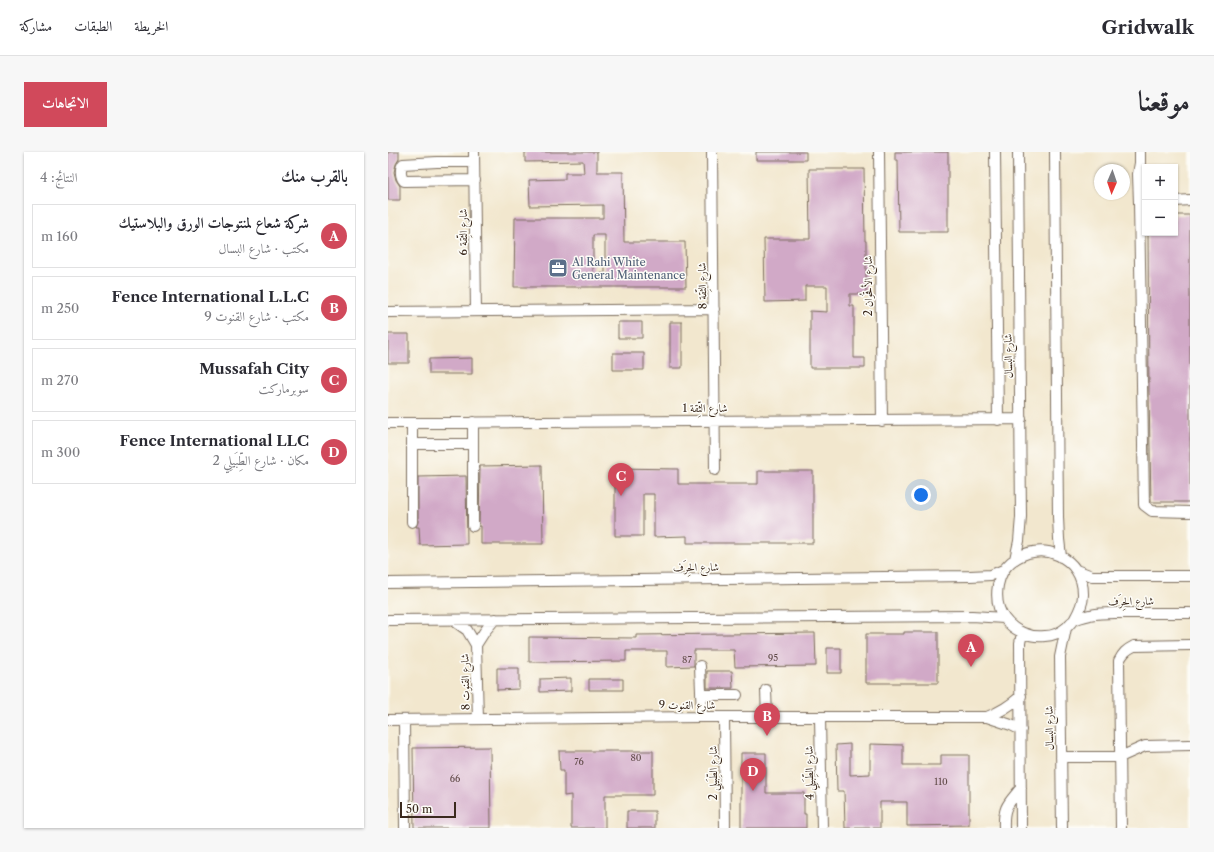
<!DOCTYPE html>
<html lang="ar">
<head>
<meta charset="utf-8">
<style>
  body { margin:0; font-family:"Libre Caslon Text",Amiri,serif; background:#f7f7f7; color:#2b2b33; direction:rtl }
  .controls { position:absolute; right:12px; top:12px; display:grid; overflow:hidden; border-radius:0px; box-shadow:0 1px 3px #0004 }
  .controls button { width:36px; height:36px; display:grid; place-items:center; padding:0; border:0; border-bottom:1px solid #e1e1e2; background:#fff; color:#2b2b33; font:20px sans-serif }
  .compass { position:absolute; left:706px; top:12px; width:36px; height:36px; border-radius:50%; background:#fff; box-shadow:0 1px 3px #0004; rotate:182deg }
  .scale { position:absolute; left:12px; bottom:10px; width:56px; box-sizing:border-box; padding-left:4px; border:2px solid #3b2a1e; border-top:0; font-size:11px; line-height:14px; white-space:nowrap; color:#3b2a1e; -webkit-text-stroke:3px #fdfcf7; paint-order:stroke }
  .you { position:absolute; left:533px; top:343px; width:14px; height:14px; margin:-10px; border:3px solid #fff; border-radius:50%; background:#1a73e8; box-shadow:0 0 0 6px #1a73e833 }
  .badge { display:grid; place-items:center; width:26px; height:26px; border-radius:50%; background:#d1495b; color:#fff; font-size:13px; font-weight:700 }
  .pin { position:absolute; translate:-50% -33px; filter:drop-shadow(0 1px 2px #0008) }
  .pin::after { content:''; position:absolute; top:21px; width:14px; height:12px; background:inherit; clip-path:polygon(0 0,100% 0,50% 100%) }
  .list { margin:0; padding:0; list-style:none }
  h2 { display:flex; justify-content:space-between; align-items:center; height:52px; margin:0; padding:0 16px; font-size:17px }
  h2 small { font-size:13px; font-weight:400; color:#7c7c81 }
  .list li { display:grid; grid-template-columns:26px 1fr auto; gap:12px; align-items:center; box-sizing:border-box; height:64px; margin:0 8px 8px; padding:0 8px; border:1px solid #e1e1e2; border-radius:0px }
  .list b { display:block; font-size:15px; white-space:nowrap }
  .list p { margin:0; font-size:13px; white-space:nowrap; color:#7c7c81 }
  .list em { font-size:13px; font-style:normal; color:#7c7c81 }
  .map { position:relative; flex:none; width:802px; height:676px; overflow:hidden; direction:ltr; border-radius:0px }
  header { display:flex; align-items:center; gap:24px; box-sizing:border-box; height:56px; padding:0 20px; background:#fff; border-bottom:1px solid #e1e1e2 }
  header strong { font-size:19px }
  nav { display:flex; gap:22px; margin-inline-start:auto; font-size:14px }
  .intro { display:flex; align-items:center; justify-content:space-between; box-sizing:border-box; height:96px; padding:0 24px }
  h1 { margin:0; font-size:28px }
  .button { padding:10px 18px; border-radius:0px; background:#d1495b; color:#fff; font-size:14px; font-weight:700 }
  main { display:flex; gap:24px; padding:0 24px }
  aside { flex:1; background:#fff; border-radius:0px; box-shadow:0 1px 3px #0004 }
  .map>svg:first-child { display:block }
</style>
</head>
<body>
<header>
<strong>Gridwalk</strong>
<nav><a>الخريطة</a><a>الطبقات</a><a>مشاركة</a></nav>
</header>
<div class="intro"><h1>موقعنا</h1><a class="button">الاتجاهات</a></div>
<main>
<div class="map">
<svg width="802" height="676" viewBox="0 0 802 676">
  <rect width="100%" height="100%" fill="#fdfcf7"/>
  <filter id="ink" filterUnits="userSpaceOnUse"><feTurbulence type="fractalNoise" baseFrequency=".025" numOctaves="2"/><feDisplacementMap in="SourceGraphic" scale="8" xChannelSelector="R" yChannelSelector="G"/><feConvolveMatrix kernelMatrix="1 2 1 2 8 2 1 2 1" color-interpolation-filters="sRGB"/></filter>
  <filter id="wash" filterUnits="userSpaceOnUse"><feTurbulence type="fractalNoise" baseFrequency=".012" numOctaves="4" result="noise"/><feDisplacementMap in="SourceGraphic" scale="16" xChannelSelector="R" yChannelSelector="G"/><feGaussianBlur stdDeviation="0.9" result="paint"/><feColorMatrix in="noise" values="0 0 0 0 0 0 0 0 0 0 0 0 0 0 0 0 0 1.4 0 .05"/><feComposite in="paint" operator="in"/></filter>
  <g filter="url(#wash)">
    <rect width="100%" height="100%" fill="#f2e7ce"/>
    <g id="blocks">
      <path fill="#d1a9c7" fill-rule="evenodd" d="M0,0H11V7L8,12L6,20L8,28L12,34V48H0Z
        M137,0H209V20H235L236,90H297L298,135H126L127,66H215V53L142,54L141,28L177,27V21H196L195,9L137,10ZM205,83H217V121L205,122Z
        M368,0H418V8H368Z
        M507,0H560V80H511L510,8H507Z
        M421,17H476L477,89H478V142H462V154H466V206H477V216H422V159L439,160V134H417V149L377,150L376,87H422Z
        M787,63H802V350H763L761,242L760,81H787Z
        M230,170H254V186H230Z
        M282,170H294V216H282Z
        M0,182H21V211H0Z
        M225,201H256V218H225Z
        M84,206V222H41V207Z
        M154,313L155,392H93V374H91L92,314Z
        M227,316L290,317V332H370V319H425V391H299V384L266,385V342H255V384H227Z
        M78,324L79,392L32,393L31,375H28L30,370V325Z
        M516,480H550V531H478V482H516Z
        M427,481L428,514L347,515L346,498H306V514L279,515V499H238V509L141,510V485L248,486V483Z
        M439,496H453V521H439Z
        M109,516H131V537L109,538Z
        M319,519H344L345,536H319Z
        M183,526V539L152,540V527Z
        M201,527H235V538H201Z
        M462,592V623L482,622V592L515,593V613H553V603H581V673L519,674V650H492V676H457L456,639H449L448,593Z
        M102,595L103,676H26L25,596Z
        M171,599H265V643H217V676H183V643L176,644V618H172Z
        M353,601H378V641H416V662H418V676H353Z
        M239,659H267V676H239Z"/>
    </g>
  </g>
  <g filter="url(#ink)">
    <use href="#blocks" fill-opacity="0" stroke="#7b6c5c" stroke-width="1"/>
    <g fill="none" stroke-linecap="round" stroke-linejoin="round">
      <defs>
        <path id="minor" d="M86,0L88,159
          M324,0L327,318
          M491,0L494,269
          M607,0L610,268
          M667,0L670,365L671,387L673,405
          M752,0V11L750,22L751,51L756,353L764,359L802,360
          M86,10H49L15,12C12,16 12,25 16,29L87,28
          M787,49L802,48
          M0,160L326,157
          M85,270V374
          M0,271L633,267
          M24,292H85
          M24,370V271
          M627,407L631,389L633,365L630,0
          M688,418L704,424H802
          M0,431L582,424L603,423L615,418
          M0,468L584,464L616,466
          M65,468L79,478L88,493
          M686,468C690,461 695,453 695,443C696,405 652,386 623,410C616,416 612,423 610,433C608,445 609,457 617,467C626,479 642,486 657,484C665,484 673,480 679,475C681,473 683,470 685,469C689,466 697,464 702,463C714,460 727,461 738,461C760,461 781,461 802,461
          M312,514L314,565
          M378,538L379,565
          M313,543H349
          M336,565L337,676
          M432,565L434,676
          M599,565C612,560 622,554 633,544
          M90,567L88,493L97,479L107,467
          M0,568L314,565H599L623,573L633,578
          M16,568L17,676
          M673,605H732L757,594L802,593
          M616,676C615,654 620,652 633,636
          M633,676L632,491L634,481
          M674,676L672,505L678,476
          M733,676L731,509C735,501 738,498 746,494L802,493"/>
      </defs>
      <use href="#minor" stroke="#7b6c5c" stroke-width="12"/>
      <use href="#minor" stroke="#fff" stroke-width="10"/>
    </g>
  </g>
  <defs>
    <symbol id="office-square" viewBox="-11 -11 22 22"><rect x="-9" y="-9" width="18" height="18" rx="4" fill="#5c6f8a" stroke="#fdfcf7"/><path d="M-6-3h4V-5.5h4V-3h4V5H-6ZM-1-4.5V-3h2v-1.5ZM-6 0V1H6V0Z" fill="#fff"/></symbol>
  </defs>
  <g fill-rule="evenodd">
    <use href="#office-square" x="159" y="105" width="22" height="22"/>
  </g>
  <g text-anchor="middle" dominant-baseline="central" stroke-width="3" stroke-linejoin="round" paint-order="stroke">
    <g font-size="9" fill="#604a48">
      <text x="385" y="505">95</text>
      <text x="299" y="507">87</text>
      <text x="248" y="605">80</text>
      <text x="191" y="609">76</text>
      <text x="67" y="626">66</text>
      <text x="553" y="629">110</text>
    </g>
    <g font-size="11" fill="#3b2a1e" stroke="#fdfcf7">
      <text transform="translate(75 80) rotate(-90)">شارع الثِّقة 6</text>
      <text transform="translate(314 134) rotate(-91)">شارع الثِّقة 8</text>
      <text transform="translate(480 134) rotate(-90)">شارع الأقحُوان 2</text>
      <text transform="translate(620 204) rotate(-91)">شارع البسال</text>
      <text x="317" y="256">شارع الثِّقة 1</text>
      <text transform="translate(308 415) rotate(-1)">شارع الحِرَف</text>
      <text transform="translate(743 449) rotate(-1)">شارع الحِرَف</text>
      <text transform="translate(77 530) rotate(-91)">شارع القنوت 8</text>
      <text x="299" y="553">شارع القنوت 9</text>
      <text transform="translate(661 576) rotate(-91)">شارع البسال</text>
      <text transform="translate(325 621) rotate(-90)">شارع الطِّبَيلِي 2</text>
      <text transform="translate(421 621) rotate(-91)">شارع الطِّبَيلِي 4</text>
    </g>
    <g font-size="11" fill="#4e5e75" stroke="#fdfcf7" text-anchor="start">
      <text x="184" y="110">Al Rahi White<tspan x="184" dy="13">General Maintenance</tspan></text>
    </g>
  </g>
</svg>
<div class="controls">
<button>+</button>
<button>−</button>
</div>
<svg class="compass" viewBox="-18 -18 36 36"><path d="M0-13l5 13h-10z" fill="#e53935"/><path d="M0 13l5-13h-10z" fill="#7c7c81"/></svg>
<div class="scale">50 m</div>
<div class="you"></div>
<div class="pin badge" style="left:583px;top:515px">A</div>
<div class="pin badge" style="left:379px;top:584px">B</div>
<div class="pin badge" style="left:233px;top:344px">C</div>
<div class="pin badge" style="left:365px;top:639px">D</div>
</div>
<aside>
<h2>بالقرب منك<small>النتائج: 4</small></h2>
<ul class="list">
<li><span class="badge">A</span><div><b>شركة شعاع لمنتوجات الورق والبلاستيك</b><p>مكتب · شارع البسال</p></div><em>160 m</em></li>
<li><span class="badge">B</span><div><b>Fence International L.L.C</b><p>مكتب · شارع القنوت 9</p></div><em>250 m</em></li>
<li><span class="badge">C</span><div><b>Mussafah City</b><p>سوبرماركت</p></div><em>270 m</em></li>
<li><span class="badge">D</span><div><b>Fence International LLC</b><p>مكان · شارع الطِّبَيلِي 2</p></div><em>300 m</em></li>
</ul>
</aside>
</main>
</body>
</html>
